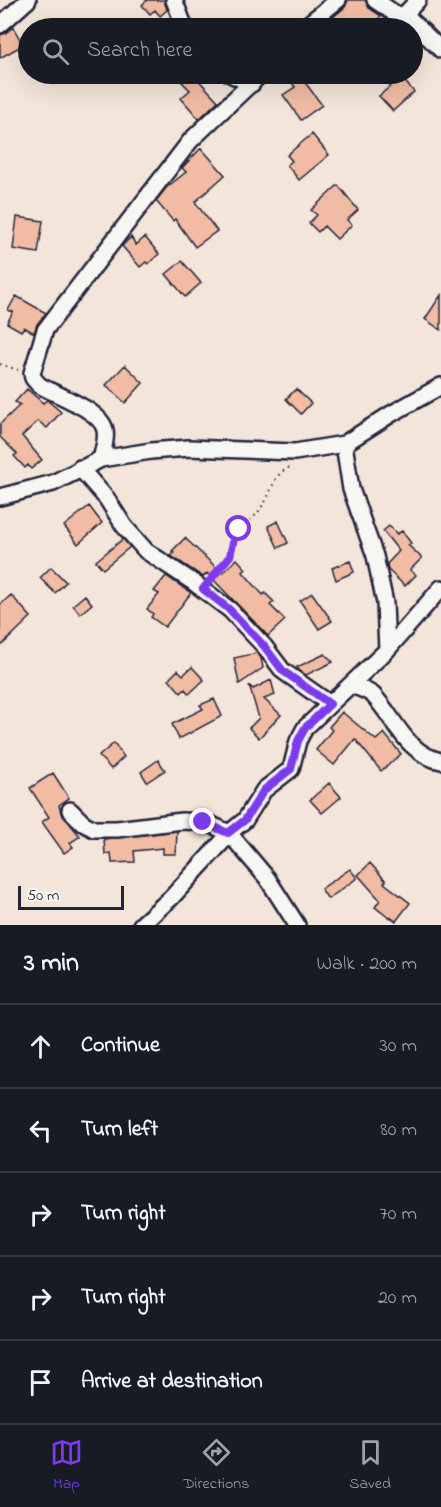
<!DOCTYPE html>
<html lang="en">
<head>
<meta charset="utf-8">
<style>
  body { margin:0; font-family:"Indie Flower",sans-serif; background:#20242c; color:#f1f3f6 }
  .scale { position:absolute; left:18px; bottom:15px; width:106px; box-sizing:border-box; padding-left:6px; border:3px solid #22223b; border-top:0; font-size:16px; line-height:21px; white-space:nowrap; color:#22223b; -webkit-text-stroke:4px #f6f6f2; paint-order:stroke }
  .stop { position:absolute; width:18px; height:18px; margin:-14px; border:4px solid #7c3aed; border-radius:50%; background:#fff }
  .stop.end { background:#7c3aed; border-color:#fff; box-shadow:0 2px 6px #0008 }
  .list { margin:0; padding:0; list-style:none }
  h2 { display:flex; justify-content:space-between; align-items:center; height:78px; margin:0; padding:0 24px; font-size:26px }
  h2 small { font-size:20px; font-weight:400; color:#9ea1a6 }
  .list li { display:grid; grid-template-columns:39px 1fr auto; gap:18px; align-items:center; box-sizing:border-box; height:84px; padding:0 24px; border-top:2px solid #363941 }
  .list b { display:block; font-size:22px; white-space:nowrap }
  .list em { font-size:20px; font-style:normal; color:#9ea1a6 }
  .icon { flex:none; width:33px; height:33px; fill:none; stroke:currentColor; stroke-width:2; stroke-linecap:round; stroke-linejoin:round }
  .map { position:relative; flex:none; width:441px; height:925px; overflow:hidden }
  .search { position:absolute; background:#171b24; box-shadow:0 6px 24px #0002; left:18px; right:18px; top:18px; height:66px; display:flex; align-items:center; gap:15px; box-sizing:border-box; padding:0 21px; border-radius:33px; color:#9ea1a6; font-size:22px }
  .sheet { height:498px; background:#171b24 }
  nav { display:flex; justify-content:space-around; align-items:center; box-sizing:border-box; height:84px; border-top:2px solid #363941; background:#171b24; font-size:16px; color:#9ea1a6 }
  nav a { display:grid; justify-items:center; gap:3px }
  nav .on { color:#7c3aed }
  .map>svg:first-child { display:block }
</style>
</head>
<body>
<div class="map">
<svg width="441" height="925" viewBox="0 0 441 925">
  <rect width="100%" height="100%" fill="#f4e5da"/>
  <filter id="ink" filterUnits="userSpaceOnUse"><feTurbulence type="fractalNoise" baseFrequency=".0167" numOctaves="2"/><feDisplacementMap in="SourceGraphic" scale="12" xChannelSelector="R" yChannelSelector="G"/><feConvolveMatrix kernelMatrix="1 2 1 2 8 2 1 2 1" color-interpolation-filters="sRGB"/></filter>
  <g filter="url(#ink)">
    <path fill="#f1bca3" stroke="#22223b" stroke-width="1.5" d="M147,0H164L167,10L160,16L155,10L150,14L142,5Z
      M348,0H365L369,8L381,16L370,28H342L331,19L345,7Z
      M13,27L23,45L0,58V35L6,33Z
      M174,74H193L218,101L199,119L181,98L190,90Z
      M301,77L322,105L301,120L283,95L295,87L292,83Z
      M401,77L414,92L393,111L379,96Z
      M312,134L329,155L299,180L287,165L292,161L287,155Z
      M201,148L225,175L195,202L217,231L195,247L175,219L173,221L156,201L166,188L186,172L182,168Z
      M338,185L358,210L347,220L352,225L337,239L324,226L318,232L309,223L317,215L311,210Z
      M17,217L43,221L38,253L13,249Z
      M131,237L136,245L145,237L159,254L148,264L146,262L140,267L122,246Z
      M182,261L201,283L185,297L166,274Z
      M441,295V330L425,319Z
      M16,296L46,313L37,324L34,333L24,327L21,331L7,323L13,312L8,310Z
      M125,365L143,383L125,403L106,385Z
      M27,389L43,403L47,400L61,412L47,428L38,421L22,436L42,460L31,469L28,465L25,468L14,456L17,454L0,437V424L20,405L15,402Z
      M296,389L311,403L301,414L286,399Z
      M89,506L102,523L78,544L64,526Z
      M278,521L288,543L278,548L268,526Z
      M389,526L397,534L402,531L411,543L408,545L422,558L410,570L416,575L405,586L388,570L387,564L399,551L383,531Z
      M185,538L222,573L237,559L246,569L243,572L263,595L265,593L274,602L270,605L285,620L268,636L207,573L203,577L171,556L174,553L172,551Z
      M123,539L130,547L103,569L96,561Z
      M350,561L354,572L336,580L332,568Z
      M51,567L66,582L55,593L40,578Z
      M166,576L191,593L165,627L151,617L153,614L147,609L159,594L154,591Z
      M312,593L332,621L319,629L300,601Z
      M11,595L31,617L0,647V605Z
      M85,595L92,604L80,614L73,605Z
      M257,653L261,658L263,668L239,684L234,658Z
      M325,654L333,662L306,675L299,670L297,667Z
      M192,667L204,680L189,694L185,689L181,693L169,679L178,670L183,675Z
      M271,680L275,695L264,699L281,715L259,738L249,728L259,718L249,685L253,689Z
      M214,699L222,716L179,739L172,724L203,709L200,705Z
      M342,712L376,740L384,733L401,754L381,771L355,739L334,765L316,750L332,730L329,727Z
      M114,743L124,757L111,769L99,756Z
      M158,760L165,770L147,782L141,772Z
      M53,773L69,798L59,805L61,813L80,836L70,843L73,847L64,853L42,822L49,817L30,788Z
      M329,783L341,797L322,813L310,800Z
      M177,831L176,854H163V848L134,851L135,862L112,863L111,853L105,854L104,839Z
      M370,863L386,881L384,883L410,903L396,921L390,917L389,918L375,907L380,900L358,875Z
      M350,869L357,878L328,899L321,889Z"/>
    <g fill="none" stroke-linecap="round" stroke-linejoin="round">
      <defs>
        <path id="minor" d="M174,0L185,28
          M375,0L397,15L405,14L418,0
          M405,14L441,50
          M0,25L28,0
          M303,28L338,0
          M230,74L252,84
          M344,444L351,489L375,556L385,603L387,650
          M101,459C103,450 107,440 105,430C101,410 56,395 39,385L33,378L32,373L45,330L191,140L261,74
          M80,468L107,499L124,526L146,551L193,582L230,610L264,646L283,671L330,704
          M0,497L53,483L101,459L151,451L188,448L295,452L344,444L391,414L441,386
          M351,685C359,688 367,690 373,695C395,718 406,754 441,761
          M70,810L83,823L94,829H117L182,821L203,822L212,825L229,833L267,878L297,925
          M229,833L245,820L264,790L291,769L298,741L305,728L387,650L441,588
          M141,925L171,898L223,841L231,836"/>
      </defs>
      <use href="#minor" stroke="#22223b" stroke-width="20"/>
      <path stroke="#22223b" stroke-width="2" stroke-dasharray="1.5 4.5" stroke-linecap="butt" d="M0,364L18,370
        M212,579L230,556L235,534L257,514L267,499L275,480L281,472L290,467"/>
      <use href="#minor" stroke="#f6f6f2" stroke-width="15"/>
    </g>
  </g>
  <g fill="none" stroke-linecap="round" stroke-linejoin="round" filter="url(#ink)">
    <path stroke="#7c3aed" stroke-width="8" d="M203,822L228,833L245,820L264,790L291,769L298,741L305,728L330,704L283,671L264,646L230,610L203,589L230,556L235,534L239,529"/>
  </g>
</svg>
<div class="scale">50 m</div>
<div class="stop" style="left:239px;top:529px"></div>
<div class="stop end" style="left:203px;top:822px"></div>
<div class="search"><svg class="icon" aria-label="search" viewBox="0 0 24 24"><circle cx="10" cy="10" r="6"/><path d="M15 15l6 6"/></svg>Search here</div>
</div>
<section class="sheet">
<h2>3 min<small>Walk · 200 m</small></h2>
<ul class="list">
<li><svg class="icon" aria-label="ahead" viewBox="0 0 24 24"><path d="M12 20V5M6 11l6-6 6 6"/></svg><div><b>Continue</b></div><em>30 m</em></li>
<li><svg class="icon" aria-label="left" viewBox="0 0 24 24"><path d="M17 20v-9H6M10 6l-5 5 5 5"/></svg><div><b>Turn left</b></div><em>80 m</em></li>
<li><svg class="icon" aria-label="right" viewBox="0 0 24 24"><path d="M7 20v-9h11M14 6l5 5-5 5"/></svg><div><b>Turn right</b></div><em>70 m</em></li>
<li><svg class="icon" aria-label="right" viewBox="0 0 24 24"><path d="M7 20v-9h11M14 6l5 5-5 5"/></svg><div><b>Turn right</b></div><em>20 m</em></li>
<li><svg class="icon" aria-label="arrive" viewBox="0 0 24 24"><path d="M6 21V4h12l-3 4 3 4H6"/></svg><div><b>Arrive at destination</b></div></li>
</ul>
</section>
<nav>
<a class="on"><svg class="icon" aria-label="map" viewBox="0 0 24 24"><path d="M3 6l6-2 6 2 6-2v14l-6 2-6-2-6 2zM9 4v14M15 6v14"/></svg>Map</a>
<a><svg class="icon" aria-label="directions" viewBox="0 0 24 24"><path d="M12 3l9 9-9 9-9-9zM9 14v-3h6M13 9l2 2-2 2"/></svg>Directions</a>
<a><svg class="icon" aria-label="saved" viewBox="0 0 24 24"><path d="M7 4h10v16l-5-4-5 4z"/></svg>Saved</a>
</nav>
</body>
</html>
